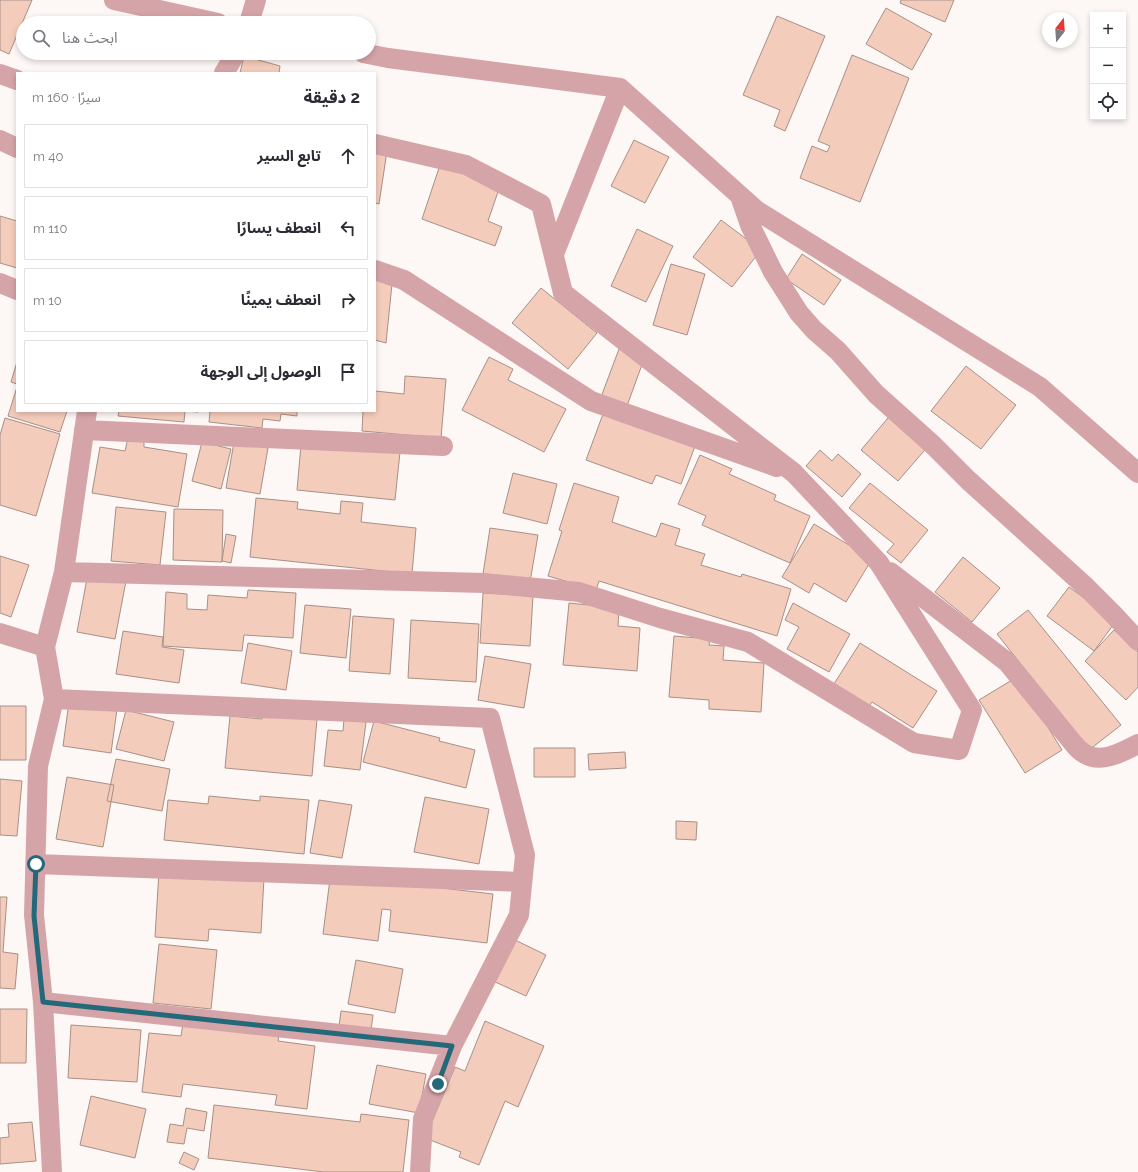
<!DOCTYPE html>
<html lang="ar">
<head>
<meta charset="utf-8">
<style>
  body { margin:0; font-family:Raleway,"Noto Sans Arabic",sans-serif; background:#f2f2f3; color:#2b2b33; direction:rtl }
  .controls { position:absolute; right:12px; top:12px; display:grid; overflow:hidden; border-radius:0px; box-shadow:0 2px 6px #0003 }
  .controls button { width:36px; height:36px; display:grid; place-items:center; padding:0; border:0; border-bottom:1px solid #e1e1e2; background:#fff; color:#2b2b33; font:20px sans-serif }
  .compass { position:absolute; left:1042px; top:12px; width:36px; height:36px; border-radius:50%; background:#fff; box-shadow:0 2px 6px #0003; rotate:17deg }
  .stop { position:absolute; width:12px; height:12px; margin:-9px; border:3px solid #246979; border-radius:50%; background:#fff }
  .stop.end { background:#246979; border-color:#fff; box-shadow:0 1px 4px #0008 }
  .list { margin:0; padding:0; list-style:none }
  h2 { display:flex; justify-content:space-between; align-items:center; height:52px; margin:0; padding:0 16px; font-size:17px }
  h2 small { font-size:13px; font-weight:400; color:#7c7c81 }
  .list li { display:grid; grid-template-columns:26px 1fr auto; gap:12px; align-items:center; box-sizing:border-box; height:64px; margin:0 8px 8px; padding:0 8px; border:1px solid #e1e1e2; border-radius:0px }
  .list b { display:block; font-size:15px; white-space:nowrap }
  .list em { font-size:13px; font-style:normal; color:#7c7c81 }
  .icon { flex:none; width:22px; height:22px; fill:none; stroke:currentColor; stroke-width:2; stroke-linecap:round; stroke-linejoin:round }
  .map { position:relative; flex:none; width:1138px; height:1172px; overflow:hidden; direction:ltr }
  .search { position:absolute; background:#fff; box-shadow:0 2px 6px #0003; left:16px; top:16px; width:360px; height:44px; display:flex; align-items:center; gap:10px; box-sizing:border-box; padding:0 14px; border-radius:22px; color:#7c7c81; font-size:15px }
  .panel { position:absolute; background:#fff; box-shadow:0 2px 6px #0003; left:16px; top:72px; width:360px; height:340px; border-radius:0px; direction:rtl }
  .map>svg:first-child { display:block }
</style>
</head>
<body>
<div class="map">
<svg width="1138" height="1172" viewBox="0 0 1138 1172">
  <rect width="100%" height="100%" fill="#fdf7f5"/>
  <path fill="#f4ccbc" stroke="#a89087" d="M0,0H32L9,54L0,50Z
    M901,0H954L945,22L900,3Z
    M886,8L932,34L912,70L866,44Z
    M777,16L825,36L785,131L774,126L780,110L743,95Z
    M852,55L909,78L860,202L800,178L812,146L827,152L830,146L818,141Z
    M244,56L280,66L279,73H240Z
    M634,140L669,157L645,203L611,186Z
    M375,149L387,151L379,204L375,203Z
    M440,165L500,186L488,221L502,227L495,246L422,219Z
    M0,216L17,221V268L0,263Z
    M721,220L761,250L732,287L693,257Z
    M637,229L673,246L646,302L611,286Z
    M802,254L841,280L824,305L786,279Z
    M671,264L705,274L687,335L653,325Z
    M375,278L392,284L386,343L375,340Z
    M541,288L597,333L568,369L512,323Z
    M619,349L644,359L627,406L601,397Z
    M489,357L513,369L508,380L566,409L544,452L462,410Z
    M17,362V384L11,382Z
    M966,366L1016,405L981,449L931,411Z
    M405,376L446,379L441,438L362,431L363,411H375V391L404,394Z
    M17,387V411H67L60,432L8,416Z
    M119,411H198V412L185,411L184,422L118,416Z
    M210,411H297V416L281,414L280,421L263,419L262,428L209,422Z
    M893,412L930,444L898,481L861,450Z
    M603,414L695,446L681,484L656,475L652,484L586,460Z
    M5,418L60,434L36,516L0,505V435Z
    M128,438L144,441V447L187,454L178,507L92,493L100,447L125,451Z
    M202,442L231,449L221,489L192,481Z
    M234,442L268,448L260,494L226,488Z
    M301,445L400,452L395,500L297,490Z
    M820,450L832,461L838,454L861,474L842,497L806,466Z
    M700,455L732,469L729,474L776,495L774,500L810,516L790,563L702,525L706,516L678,504Z
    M513,473L557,484L547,524L503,513Z
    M574,483L619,497L612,522L656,537L661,523L680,529L675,545L705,554L701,565L741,577L742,574L791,589L777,636L599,581L596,590L548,576L562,531L559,530Z
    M870,483L928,530L901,563L887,552L894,544L849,508Z
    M256,498L298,502L297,509L340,514L341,501L363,503L361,522L416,528L412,574L250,557Z
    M116,507L166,512L160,565L111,561Z
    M174,509L223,510L222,562L173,560Z
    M814,524L872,559L846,602L814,583L809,593L782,577Z
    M490,528L538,535L530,582L483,574Z
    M226,534L236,536L231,563L222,561Z
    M0,556L29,565L11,617L0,613Z
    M963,557L1000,588L972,622L935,592Z
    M88,573L126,581L115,639L77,632Z
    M1069,587L1116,621L1094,651L1047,616Z
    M248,590L296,593L293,638L244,635L242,651L163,646L166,592L187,594V609L207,610L208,595L247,598Z
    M483,593L533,596L530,646L480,643Z
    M569,603L619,608L618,626L640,628L637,671L563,665Z
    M793,603L850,634L829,672L787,649L799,627L785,620Z
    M305,605L351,609L346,658L300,653Z
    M1028,610L1121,725L1089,750L997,634Z
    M353,616L394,619L390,674L349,671Z
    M411,620L479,624L476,682L408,678Z
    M1114,630L1138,652V687L1126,700L1085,661Z
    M123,631L163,637L162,647L184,650L179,683L116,674Z
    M674,636L710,639L709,645L724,646L723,660L764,663L761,712L709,709V700L669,697Z
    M248,643L292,651L286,690L241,683Z
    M860,643L937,691L913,728L872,702L867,709L832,687Z
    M485,656L531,664L524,708L478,700Z
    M1017,677L1062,750L1025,773L979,700Z
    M69,702L117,709L111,753L63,746Z
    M0,706H26V760H0Z
    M126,710L174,722L164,761L116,749Z
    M263,714L317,719L312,776L225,768L230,716L262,719Z
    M344,719L366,722L360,770L324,766L328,730L343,731Z
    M374,721L440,738L439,741L475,750L466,788L363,762Z
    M534,748H575V777H534Z
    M625,752L626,768L589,770L588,754Z
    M116,759L170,769L162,811L107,801Z
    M67,777L114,785L103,847L56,839Z
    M0,779L22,781L17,836L0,835Z
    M209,796L260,801V796L309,800L304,854L164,840L168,800L208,804Z
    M425,797L489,809L479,864L414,852Z
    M319,800L352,805L342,858L310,853Z
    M676,821L697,822L696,840L676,839Z
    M159,871L264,878L261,933L209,929L208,941L155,937Z
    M330,879L382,881L493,894L487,943L389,931L391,910L382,909L378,941L323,934Z
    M0,897H7L3,952L18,954L15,989L0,988Z
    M513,939L546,955L526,996L493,981Z
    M159,944L217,950L211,1009L153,1003Z
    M356,960L403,969L395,1013L348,1004Z
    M0,1009H27L26,1063H0Z
    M341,1011L373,1015L371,1030L339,1026Z
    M485,1021L544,1046L518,1107L505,1101L479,1165L459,1157L461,1152L425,1138L455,1067L465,1071Z
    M183,1023L279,1035L278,1041L315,1046L307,1109L275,1105L277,1095L183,1084L181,1097L142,1092L149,1033L181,1036Z
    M71,1025L141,1030L137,1082L68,1078Z
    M377,1065L426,1074L419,1113L369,1104Z
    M91,1096L146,1109L135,1158L80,1145Z
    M214,1105L360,1122L361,1114L409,1120L403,1172H324L208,1158Z
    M186,1108L207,1112L204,1131L187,1128L184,1144L167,1142L170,1124L183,1126Z
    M32,1122L36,1161L0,1164V1138L9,1137L8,1124Z
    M184,1152L199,1159L194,1170L179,1163Z"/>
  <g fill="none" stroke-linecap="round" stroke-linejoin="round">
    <path stroke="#d5a4a8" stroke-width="20" d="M114,0L218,23
      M249,23L256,0
      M363,53L388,58L620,88L756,210L1040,387L1138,473
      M224,73L236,53
      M0,74L17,80
      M0,140L17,148
      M740,196L750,225L773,272L799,313L814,330L838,351L876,394L933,445L968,480L1086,587L1114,615L1138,641
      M554,254L620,88
      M375,270L404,280L591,401L777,467
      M0,283L17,290
      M84,430L443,446
      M64,572L484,583L579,592L660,618L748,642L914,743L959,750L972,710L879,563L794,473L563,293L541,204L466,165L375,144
      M890,572L1007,662L1073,743C1076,747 1080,751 1085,754C1102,764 1122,752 1138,744
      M0,633L45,647L54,699L38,766L34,915L43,1002L52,1172
      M45,647L64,572L87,411
      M54,699L490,718L525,855L519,915L452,1046L423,1119L420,1172
      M36,864L522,882
      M43,1002L452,1046"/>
  </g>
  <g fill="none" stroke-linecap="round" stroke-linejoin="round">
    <path stroke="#246979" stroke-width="5" d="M36,864L34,916L43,1002L452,1046L438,1084"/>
  </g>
</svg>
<div class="controls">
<button>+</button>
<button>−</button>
<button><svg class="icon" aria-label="locate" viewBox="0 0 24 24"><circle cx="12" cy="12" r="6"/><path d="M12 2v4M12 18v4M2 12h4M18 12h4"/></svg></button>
</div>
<svg class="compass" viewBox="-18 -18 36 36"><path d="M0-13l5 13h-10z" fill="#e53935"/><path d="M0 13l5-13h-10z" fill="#7c7c81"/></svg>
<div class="stop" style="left:36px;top:864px"></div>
<div class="stop end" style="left:438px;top:1084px"></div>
<div class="search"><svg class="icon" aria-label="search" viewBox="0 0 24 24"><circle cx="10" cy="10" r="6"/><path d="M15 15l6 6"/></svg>ابحث هنا</div>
<section class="panel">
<h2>2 دقيقة<small>سيرًا · 160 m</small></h2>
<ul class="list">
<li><svg class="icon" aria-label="ahead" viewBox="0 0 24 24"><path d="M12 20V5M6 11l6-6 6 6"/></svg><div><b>تابع السير</b></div><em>40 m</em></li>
<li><svg class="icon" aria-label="left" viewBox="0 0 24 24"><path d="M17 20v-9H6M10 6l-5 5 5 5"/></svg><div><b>انعطف يسارًا</b></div><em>110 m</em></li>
<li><svg class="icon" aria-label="right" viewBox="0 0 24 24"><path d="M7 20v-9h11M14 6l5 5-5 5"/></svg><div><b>انعطف يمينًا</b></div><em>10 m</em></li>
<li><svg class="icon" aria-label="arrive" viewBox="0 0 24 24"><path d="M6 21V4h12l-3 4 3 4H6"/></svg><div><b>الوصول إلى الوجهة</b></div></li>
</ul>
</section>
</div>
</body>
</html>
